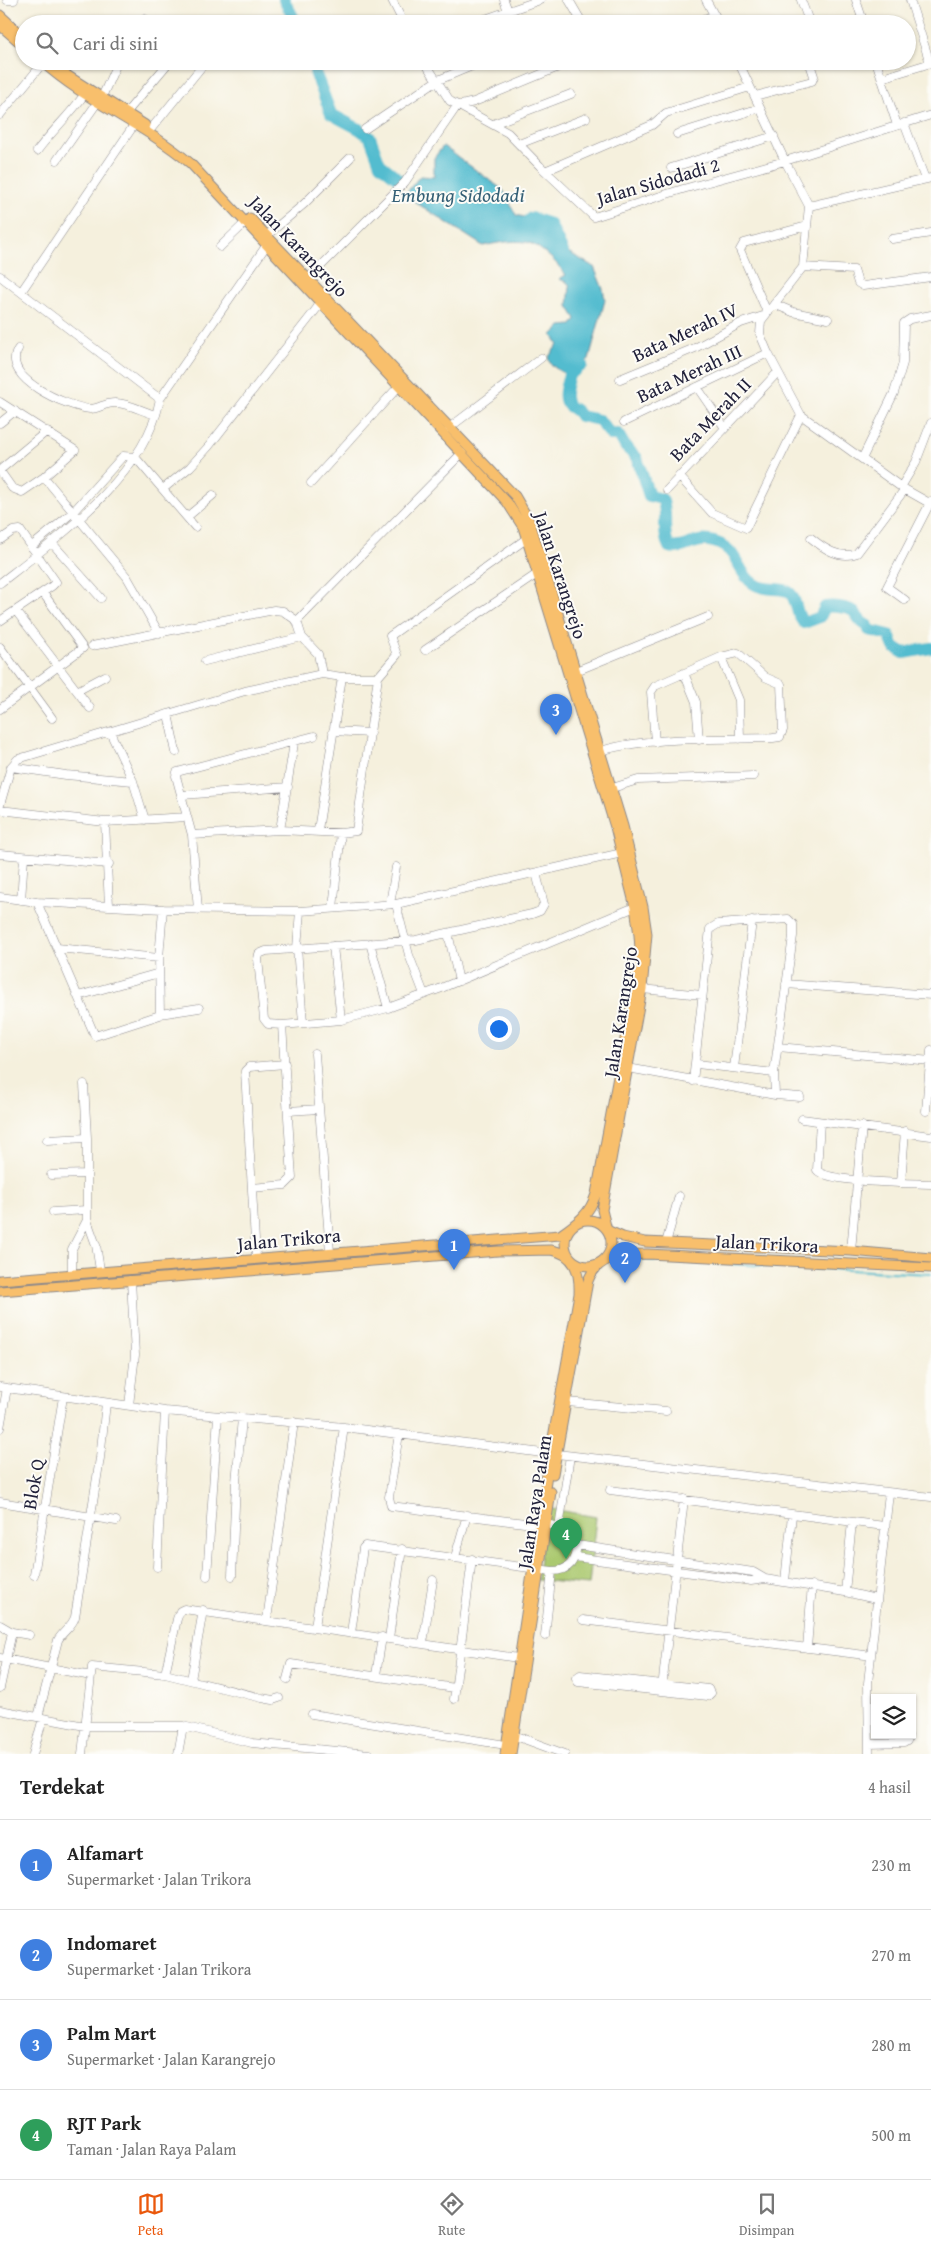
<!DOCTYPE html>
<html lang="id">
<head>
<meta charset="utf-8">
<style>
  body { margin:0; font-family:"Gentium Book Plus",serif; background:#f6f6f6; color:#222 }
  .controls { position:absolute; right:15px; bottom:15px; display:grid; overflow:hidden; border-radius:0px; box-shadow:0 1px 4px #0004 }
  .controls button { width:45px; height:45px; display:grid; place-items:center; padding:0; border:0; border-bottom:1px solid #e0e0e0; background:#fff; color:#222; font:25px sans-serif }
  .you { position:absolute; left:498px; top:1028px; width:18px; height:18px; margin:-12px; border:4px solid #fff; border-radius:50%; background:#1a73e8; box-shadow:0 0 0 8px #1a73e833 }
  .badge { display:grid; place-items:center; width:32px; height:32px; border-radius:50%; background:#ea580c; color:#fff; font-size:16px; font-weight:700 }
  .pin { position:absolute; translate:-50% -41px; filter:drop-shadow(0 1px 2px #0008) }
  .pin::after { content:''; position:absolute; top:26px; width:18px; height:15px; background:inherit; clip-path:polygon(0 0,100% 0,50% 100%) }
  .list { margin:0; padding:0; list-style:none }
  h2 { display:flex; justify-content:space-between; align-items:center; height:65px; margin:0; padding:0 20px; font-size:21px }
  h2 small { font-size:16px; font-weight:400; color:#767676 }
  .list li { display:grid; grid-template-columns:32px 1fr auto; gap:15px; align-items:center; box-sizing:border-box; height:90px; padding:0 20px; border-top:1px solid #e0e0e0 }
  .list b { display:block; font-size:19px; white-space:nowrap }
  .list p { margin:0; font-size:16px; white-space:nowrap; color:#767676 }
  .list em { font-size:16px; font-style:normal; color:#767676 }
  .icon { flex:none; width:28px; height:28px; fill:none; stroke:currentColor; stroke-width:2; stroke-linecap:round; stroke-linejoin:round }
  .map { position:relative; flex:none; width:931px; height:1754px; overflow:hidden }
  .search { position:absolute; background:#fff; box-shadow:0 1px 4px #0004; left:15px; right:15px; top:15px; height:55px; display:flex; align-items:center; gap:12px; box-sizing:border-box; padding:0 18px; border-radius:28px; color:#767676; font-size:19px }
  .sheet { height:425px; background:#fff }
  nav { display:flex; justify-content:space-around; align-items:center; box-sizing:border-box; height:70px; border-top:1px solid #e0e0e0; background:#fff; font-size:14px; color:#767676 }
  nav a { display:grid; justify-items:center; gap:2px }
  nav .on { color:#ea580c }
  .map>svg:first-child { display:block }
</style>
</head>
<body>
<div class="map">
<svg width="931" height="1754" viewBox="0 0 931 1754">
  <rect width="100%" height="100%" fill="#fdfcf7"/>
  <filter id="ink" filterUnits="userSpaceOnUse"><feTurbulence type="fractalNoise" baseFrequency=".02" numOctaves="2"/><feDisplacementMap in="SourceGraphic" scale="10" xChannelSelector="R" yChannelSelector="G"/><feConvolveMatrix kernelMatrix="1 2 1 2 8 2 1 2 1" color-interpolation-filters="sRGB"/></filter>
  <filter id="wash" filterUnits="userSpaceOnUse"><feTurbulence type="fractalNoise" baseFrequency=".0096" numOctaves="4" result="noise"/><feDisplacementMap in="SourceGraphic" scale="20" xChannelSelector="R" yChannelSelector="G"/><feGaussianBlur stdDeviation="1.12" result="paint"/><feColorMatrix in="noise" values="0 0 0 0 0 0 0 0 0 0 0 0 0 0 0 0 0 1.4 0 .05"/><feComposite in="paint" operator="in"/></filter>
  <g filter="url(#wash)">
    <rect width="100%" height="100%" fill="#f5f0dd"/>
    <path fill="#abc970" stroke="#667656" d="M547,1508L596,1517L589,1585L537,1580Z"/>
    <path fill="#52bccf" stroke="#3a6f85" d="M443,146L503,190L516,215L548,223L568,252L594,267L603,289L605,300L589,359L572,377C562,372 552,369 548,358L558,344L552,335L561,326L572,325L576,319L568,306L570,286L567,282L559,279L566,275C558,264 540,245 526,242C513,240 496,243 483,246L415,202L407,192L420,176L434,177V158Z"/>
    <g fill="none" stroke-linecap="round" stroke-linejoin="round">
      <path stroke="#52bccf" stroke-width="2" d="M627,1259L931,1274"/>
      <path stroke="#52bccf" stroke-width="12" d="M284,0L297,24
        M316,61L315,72L331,114L359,129L370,137L380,164L399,179
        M518,231L531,218L550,224L563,252
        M582,365L569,375C567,383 561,398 568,405C573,410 577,409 580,416L599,420L611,435L618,434L625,446L637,458L649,496L662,499C669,514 661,532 669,547C684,551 694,538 709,541C740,546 735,572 754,584C766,592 783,586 790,593C798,601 795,615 804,623L820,617L825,607C832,606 849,607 854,612C859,618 859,622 868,626L869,630L889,635L894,647L904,653L931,648"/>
    </g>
  </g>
  <g filter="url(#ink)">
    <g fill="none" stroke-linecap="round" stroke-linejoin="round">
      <defs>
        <path id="minor" d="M7,0H14
          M392,0L404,24
          M504,0L508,11
          M569,0L583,24
          M706,0L719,24
          M801,0L810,24
          M856,0L864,24
          M910,0L930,63
          M142,24L145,19
          M471,24L540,0
          M690,24L715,15
          M424,61L450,101L508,133L540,166L594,217L683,189L785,161L931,115
          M738,61L785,161L809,206L803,267L761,321L760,334L768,353L801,415L901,487L931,504
          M876,61L897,125
          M882,78L931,63
          M755,96L812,81L814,76L809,61
          M102,97L118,61
          M126,113L170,61
          M0,115L43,63
          M904,123L925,179
          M493,124L571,94
          M151,129L203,65
          M365,129L436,81L484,61
          M677,134L760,108
          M519,144L586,118
          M37,151C52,131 69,116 84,95
          M57,160L97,103
          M671,168L774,136
          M545,171L652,125L666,113L750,87
          M809,206L931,178
          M266,236L304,204L350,158
          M892,239L931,233
          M220,247L246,222
          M803,267L854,270L858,283L863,286L931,277
          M0,276L160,399
          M308,279L405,182L457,106L474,102L556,68
          M21,292L134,125
          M774,304L793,312L828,319
          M767,312L740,250L744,243L807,226
          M18,349C0,378 67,407 90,409C99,409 106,402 116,403C128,403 144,412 156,415
          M620,379L695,348L741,323L763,316
          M697,387L725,428
          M0,402L75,450L44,477L22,492L12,488L0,471
          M624,422L768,353
          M0,423L15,411
          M449,428L541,358
          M862,459L894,393L903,363L904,323L910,319L931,315
          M0,470L47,431
          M679,476L712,513L746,528L801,415
          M44,477L127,577L159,633
          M311,483L399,386
          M901,487L916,462L931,423
          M163,489L190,467L209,446L321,303
          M667,490L778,372
          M187,517L213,495
          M811,538C823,548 840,560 857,553L905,489
          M0,540L13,531L20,530L56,582L52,586L0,621
          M52,543L101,598
          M31,547L73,512L123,456L135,457L195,527
          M0,583C58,538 146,475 160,399L266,246
          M905,600L887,587L931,501
          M16,611L77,691L105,676
          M92,646L274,610L283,611L297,621
          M0,647L52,718
          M425,650L537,574
          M721,657L739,700L740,739
          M205,661L302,637
          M576,671L708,617
          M684,673L696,702L699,740
          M378,677H342L322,674L318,654L302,637L297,621L462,453
          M77,691L90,708
          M0,709L83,648L43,593
          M168,714L176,752
          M333,731L371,733
          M110,732L133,781L145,820
          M600,751C653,735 718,740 773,738L780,737L783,730L781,684L765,677L738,653L721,657L655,686L651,692L655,742
          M11,767L66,775L133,781
          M606,790L638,780L754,776
          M182,795L288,787
          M0,805L11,767L18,759L245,691L322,674
          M0,810L105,822L187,817
          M105,822L109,906
          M280,830L294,743
          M318,830L342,677
          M192,835L280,830L341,833L356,831L378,677L397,655L390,636L526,539
          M0,854L109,864
          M0,897L37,902L163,909L300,911L396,904L622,853
          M21,900L24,857
          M37,902L95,1036L160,1015L159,958L163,909
          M390,904L396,867
          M396,904L409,955L424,994
          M333,908L341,833
          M198,910L192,835L176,776L177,772L314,736
          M300,911L297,948L303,1023
          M448,933L459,981
          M370,943L388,1008
          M333,946L341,1020
          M57,948L159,958
          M786,984L931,995
          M642,989L702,995
          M78,996L159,973
          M160,1014L199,1008
          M282,1025L341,1020L388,1008L439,989L635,907
          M778,1047L931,1061
          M315,1054L330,1252
          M697,1064L774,1073
          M628,1068L775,1095
          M734,1068L752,921
          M693,1081L710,929L718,924L788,919L793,924V936L774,1073L775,1095L800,1097
          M84,1084L87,1138V1220L96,1245L100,1270
          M288,1111L319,1109
          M926,1111L931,1050
          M802,1119L931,1136
          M820,1122L817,1170C827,1183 912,1183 931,1184
          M47,1140L87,1138
          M51,1175L87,1174
          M901,1183L905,1131
          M252,1188L285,1185L292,1178L282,1025L268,1024L264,1019L258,959L259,954L266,951L416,940L532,914L540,911L544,904L536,873
          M53,1212L87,1210
          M666,1243L679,1196
          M851,1251L862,1126
          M256,1258L245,1071L249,1067L285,1064
          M72,1273V1249L87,1220
          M0,1387L165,1411L344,1427L550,1454
          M567,1402L666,1411
          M129,1405L135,1355L131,1280
          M0,1428L7,1388
          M399,1434L389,1497L391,1506L540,1525
          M557,1454L931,1497
          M610,1490L884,1526
          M0,1502L116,1521
          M559,1527L570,1456
          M577,1545L753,1572L765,1579
          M455,1557L467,1515
          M575,1557L751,1581L765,1579L845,1592L852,1522
          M157,1567L165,1411
          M34,1575L63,1397
          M207,1576L218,1416
          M232,1576L236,1482L242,1419
          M785,1581L792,1515
          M845,1592L876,1599
          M267,1620L294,1422
          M583,1620L865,1655
          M0,1625L12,1632L29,1635
          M315,1627L344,1427
          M351,1633L363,1548L365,1546L552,1571C570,1571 575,1561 577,1545C570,1531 561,1527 546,1524
          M545,1636L552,1571
          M389,1638L402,1549
          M423,1643L433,1580
          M807,1648L812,1585
          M0,1658L91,1676
          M165,1674L177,1619L180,1611L184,1609L518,1658
          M376,1675L382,1637
          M580,1675L708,1689L711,1693L708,1696L578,1682L576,1678Z
          M287,1679L291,1664L455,1688
          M191,1680L203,1610
          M0,1688L12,1632
          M662,1688L684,1499
          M454,1699L472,1559
          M0,1710L85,1726H183L252,1743L369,1754
          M312,1714L506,1745
          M38,1717L58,1640C63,1631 72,1627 75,1617L100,1458L106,1403
          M513,1735L565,1754
          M869,1744L904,1743L907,1741L908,1735
          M33,1754L43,1718
          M82,1754L92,1667L165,1674L262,1698L273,1700L279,1698
          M178,1754L183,1726
          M869,1754L868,1683L889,1493"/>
        <path id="major" d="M0,15L24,37
          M0,25L24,46
          M50,61L65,74L145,125
          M250,218L515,496L530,522L623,826L643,907L647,934L642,989L602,1210L607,1230L623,1237L645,1242L851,1251L931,1258
          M565 1243a23 23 0 1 1 46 0a23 23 0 1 1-46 0Z
          M0,1280L560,1235C577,1223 590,1214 596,1194L634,991L640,949L639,935L635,907L615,827L523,527L507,502L190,163C144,124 86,102 41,61
          M0,1291L498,1251L551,1250C575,1254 580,1272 579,1294L550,1454L505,1754
          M553,1474L588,1281C597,1256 623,1254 647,1254L931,1268
          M511,1754L551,1492"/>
      </defs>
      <use href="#minor" stroke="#8c898c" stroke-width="9"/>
      <use href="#major" stroke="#8c898c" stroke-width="11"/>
      <use href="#minor" stroke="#fff" stroke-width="8"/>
      <use href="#major" stroke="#f8bf6c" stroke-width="9"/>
    </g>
  </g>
  <g text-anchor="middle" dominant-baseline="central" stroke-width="4" stroke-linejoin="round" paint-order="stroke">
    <g font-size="19" fill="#22223b" stroke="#fdfcf7">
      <text transform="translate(658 181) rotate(-16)">Jalan Sidodadi 2</text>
      <text transform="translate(299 246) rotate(46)">Jalan Karangrejo</text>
      <text transform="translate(685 332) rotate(-25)">Bata Merah IV</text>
      <text transform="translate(689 373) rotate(-25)">Bata Merah III</text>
      <text transform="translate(710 419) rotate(-46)">Bata Merah II</text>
      <text transform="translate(561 575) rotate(72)">Jalan Karangrejo</text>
      <text transform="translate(620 1012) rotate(-81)">Jalan Karangrejo</text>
      <text transform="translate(289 1239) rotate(-5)">Jalan Trikora</text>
      <text transform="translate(767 1243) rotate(3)">Jalan Trikora</text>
      <text transform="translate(33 1484) rotate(-80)">Blok Q</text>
      <text transform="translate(534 1502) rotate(-81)">Jalan Raya Palam</text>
    </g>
    <g font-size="20" font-style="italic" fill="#356076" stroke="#fdfcf7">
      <text x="458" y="194">Embung Sidodadi</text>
    </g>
  </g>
</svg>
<div class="controls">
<button><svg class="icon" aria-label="layers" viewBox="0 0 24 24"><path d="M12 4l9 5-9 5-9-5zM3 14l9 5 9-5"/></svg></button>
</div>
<div class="you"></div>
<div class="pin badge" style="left:454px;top:1270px;background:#3f7fe0">1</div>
<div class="pin badge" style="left:625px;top:1283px;background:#3f7fe0">2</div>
<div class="pin badge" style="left:556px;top:735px;background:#3f7fe0">3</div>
<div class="pin badge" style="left:566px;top:1559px;background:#2e9e5b">4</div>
<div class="search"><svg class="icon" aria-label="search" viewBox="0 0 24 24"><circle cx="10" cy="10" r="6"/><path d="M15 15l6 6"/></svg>Cari di sini</div>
</div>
<section class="sheet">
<h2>Terdekat<small>4 hasil</small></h2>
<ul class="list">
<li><span class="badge" style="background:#3f7fe0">1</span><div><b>Alfamart</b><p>Supermarket · Jalan Trikora</p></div><em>230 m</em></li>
<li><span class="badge" style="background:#3f7fe0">2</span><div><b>Indomaret</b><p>Supermarket · Jalan Trikora</p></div><em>270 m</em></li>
<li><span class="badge" style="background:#3f7fe0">3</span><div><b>Palm Mart</b><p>Supermarket · Jalan Karangrejo</p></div><em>280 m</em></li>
<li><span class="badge" style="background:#2e9e5b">4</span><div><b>RJT Park</b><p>Taman · Jalan Raya Palam</p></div><em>500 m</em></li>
</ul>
</section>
<nav>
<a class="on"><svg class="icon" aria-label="map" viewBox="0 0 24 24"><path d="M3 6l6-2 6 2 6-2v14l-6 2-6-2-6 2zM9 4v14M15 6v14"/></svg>Peta</a>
<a><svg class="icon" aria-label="directions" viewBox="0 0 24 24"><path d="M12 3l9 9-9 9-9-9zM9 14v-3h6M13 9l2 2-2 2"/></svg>Rute</a>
<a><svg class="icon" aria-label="saved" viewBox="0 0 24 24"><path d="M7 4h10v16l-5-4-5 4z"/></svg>Disimpan</a>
</nav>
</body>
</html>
